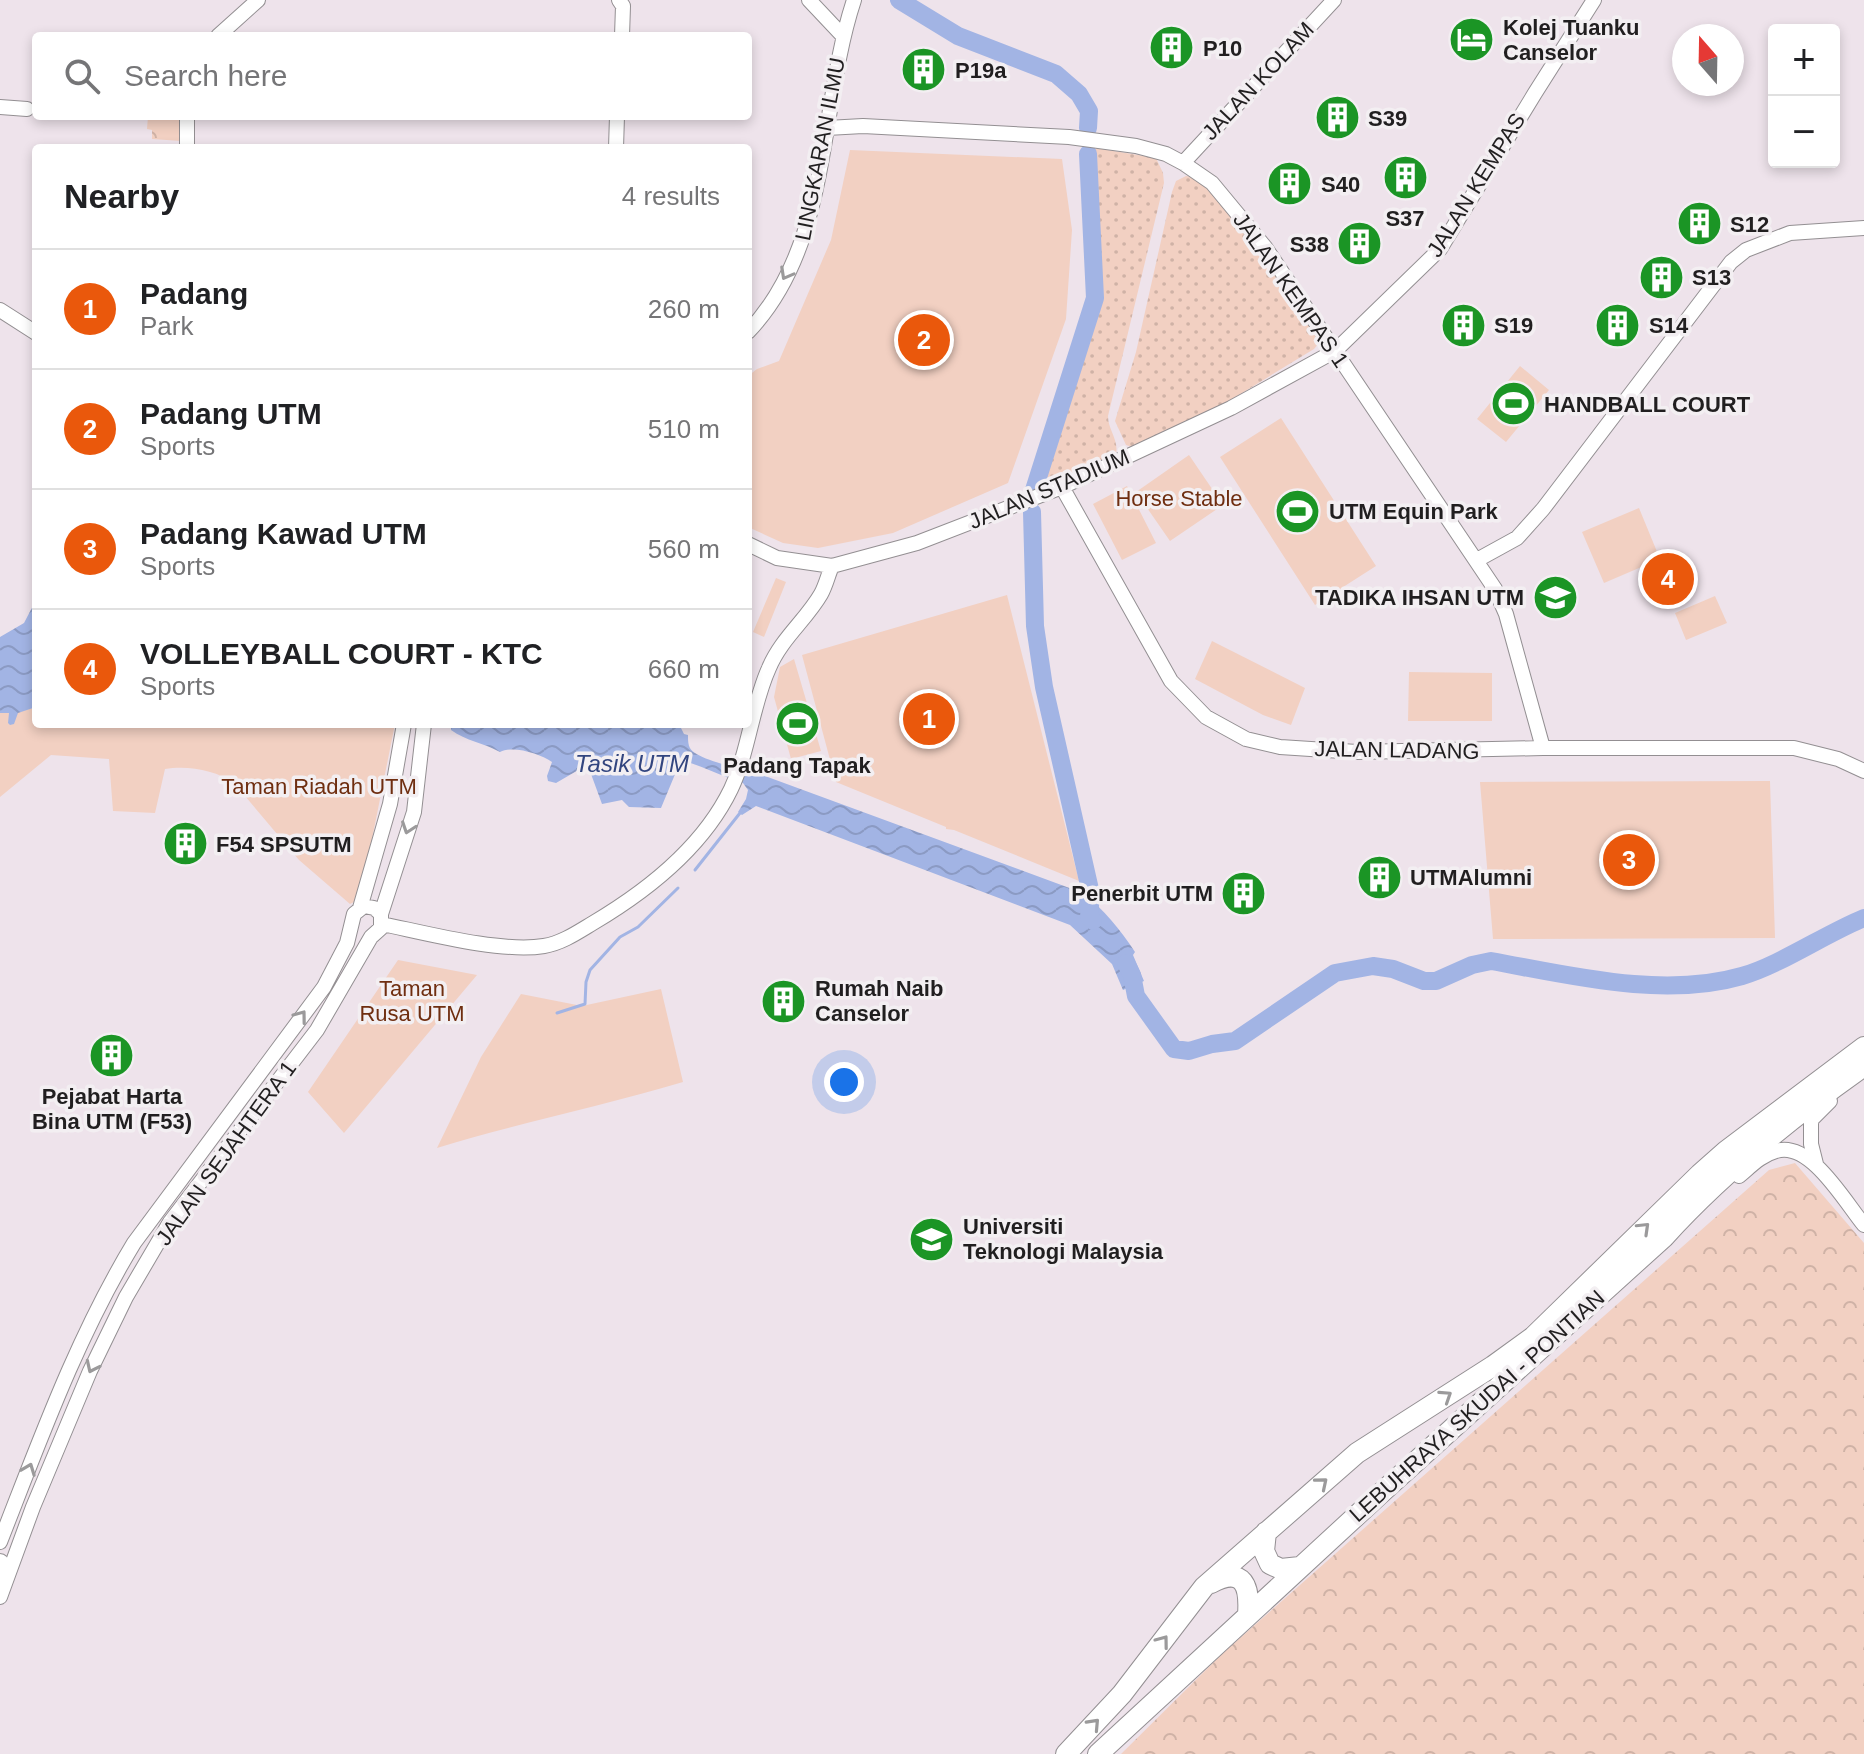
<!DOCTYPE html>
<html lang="en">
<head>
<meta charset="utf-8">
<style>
  body { margin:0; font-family:Helvetica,sans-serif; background:#f6f6f6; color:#202124 }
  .controls { position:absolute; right:24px; top:24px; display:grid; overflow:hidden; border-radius:8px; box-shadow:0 4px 12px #0003 }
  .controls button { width:72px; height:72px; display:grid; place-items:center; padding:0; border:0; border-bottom:2px solid #e0e0e0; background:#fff; color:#202124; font:40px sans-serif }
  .compass { position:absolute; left:1672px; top:24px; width:72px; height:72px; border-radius:50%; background:#fff; box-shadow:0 4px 12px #0003; rotate:340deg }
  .you { position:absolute; left:844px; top:1082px; width:28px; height:28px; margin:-20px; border:6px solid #fff; border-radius:50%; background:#1a73e8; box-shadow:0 0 0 12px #1a73e833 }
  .badge { display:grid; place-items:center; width:52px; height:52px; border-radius:50%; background:#ea580c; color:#fff; font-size:26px; font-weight:700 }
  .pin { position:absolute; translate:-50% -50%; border:4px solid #fff; box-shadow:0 2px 8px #0006 }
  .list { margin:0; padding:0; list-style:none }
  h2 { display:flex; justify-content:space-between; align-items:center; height:104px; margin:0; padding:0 32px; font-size:34px }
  h2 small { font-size:26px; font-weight:400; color:#757577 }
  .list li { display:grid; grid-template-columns:52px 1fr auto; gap:24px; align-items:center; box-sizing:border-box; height:120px; padding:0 32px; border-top:2px solid #e0e0e0 }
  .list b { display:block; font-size:30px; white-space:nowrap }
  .list p { margin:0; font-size:26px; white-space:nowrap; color:#757577 }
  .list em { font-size:26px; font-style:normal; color:#757577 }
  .icon { flex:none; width:44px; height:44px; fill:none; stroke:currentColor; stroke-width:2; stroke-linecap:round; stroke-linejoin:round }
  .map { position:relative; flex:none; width:1864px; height:1754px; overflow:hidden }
  .search { position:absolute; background:#fff; box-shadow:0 4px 12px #0003; left:32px; top:32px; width:720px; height:88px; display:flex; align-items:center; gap:20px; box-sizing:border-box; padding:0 28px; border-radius:8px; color:#757577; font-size:30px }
  .panel { position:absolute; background:#fff; box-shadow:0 4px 12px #0003; left:32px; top:144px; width:720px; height:584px; border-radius:8px }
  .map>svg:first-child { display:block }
</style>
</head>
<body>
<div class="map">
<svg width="1864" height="1754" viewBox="0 0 1864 1754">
  <defs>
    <pattern id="grass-dots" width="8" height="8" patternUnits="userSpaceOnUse" patternTransform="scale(2)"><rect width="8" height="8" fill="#f2d0c2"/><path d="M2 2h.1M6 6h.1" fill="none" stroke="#cfb2a6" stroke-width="1.8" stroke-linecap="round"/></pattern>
    <pattern id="forest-crowns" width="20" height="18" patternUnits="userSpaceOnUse" patternTransform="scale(2)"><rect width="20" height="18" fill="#f2d0c2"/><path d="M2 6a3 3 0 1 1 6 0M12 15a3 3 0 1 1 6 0" fill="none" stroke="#cfb2a6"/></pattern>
    <pattern id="water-waves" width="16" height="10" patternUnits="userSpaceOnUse" patternTransform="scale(2)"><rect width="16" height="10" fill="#a2b4e4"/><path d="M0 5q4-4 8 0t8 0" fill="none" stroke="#8b9ac3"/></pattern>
  </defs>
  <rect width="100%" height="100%" fill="#f3eff2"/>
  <path fill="#eee3eb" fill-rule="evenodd" d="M0,0H1864V1754H0ZM1774,30H1834V162H1774ZM36,36H748V116H36ZM1684,36H1732V84H1684ZM36,148H748V724H36Z"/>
  <path fill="url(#grass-dots)" d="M1096,148L1156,158L1163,173L1164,183L1108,416C1108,430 1119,440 1116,454L1037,492L1100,297L1091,155Z
    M1186,176L1194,177L1214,193L1289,293L1320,342L1314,349L1219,407L1135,448L1126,445L1115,421L1136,352L1172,192L1176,181Z"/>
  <path fill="url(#forest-crowns)" d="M148,116H184L181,141L152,139V130L147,129Z
    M1795,1163L1864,1243V1754H1121L1222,1654L1769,1170Z"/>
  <path fill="#f2d0c2" d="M850,150L1062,159L1072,230L1066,319L1008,483L893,533L818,548L783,543L748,527V376L757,369L779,361L831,240Z
    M1520,366L1549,390L1506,442L1477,419Z
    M1281,418L1376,566L1315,605L1220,457Z
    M1189,455L1223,505L1170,541L1136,492Z
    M1127,486L1156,543L1122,560L1093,504Z
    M1639,508L1660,559L1604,583L1582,532Z
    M1680,554L1694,588L1656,604L1642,570Z
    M776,578L786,582L764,637L753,632Z
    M1007,595L1079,881L954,830L946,829V827L836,782L802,655Z
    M1715,596L1727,623L1686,640L1675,613Z
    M1212,641L1305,688L1291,725L1263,715L1195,679Z
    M794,659L821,751L791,759L774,697L780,667Z
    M1409,672L1492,673V721H1408Z
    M36,707V724H395L360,899L350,904L299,860L234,783C216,770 187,765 165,769L155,813L113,811L109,759L51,755L0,797V713H9L13,720L18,712Z
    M1770,781L1775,938L1493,939L1480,782Z
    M398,960L477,975L344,1133L308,1092Z
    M661,989L683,1082C602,1106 519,1123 437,1148L481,1057L521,994L582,1006Z"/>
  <path fill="url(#water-waves)" d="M36,600V707L18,713L14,724L10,725L8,723L9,713H0V637L24,623Z
    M451,724H679L684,734L688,735C688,742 688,749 695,753C706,761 750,772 765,776L1083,893C1104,910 1120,929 1135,952L1133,955L1144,981L1123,990L1112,964L1070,925L756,806L742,815L738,812L746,799L748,790L743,783C721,776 703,766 681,760L661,808L629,807L622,800L602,804L591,774L580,769L556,783L548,781L547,776L552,762C541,754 513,745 500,752C484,743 466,741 451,730Z"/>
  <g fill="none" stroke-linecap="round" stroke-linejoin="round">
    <path stroke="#a2b4e4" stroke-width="3" d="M695,870L740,813
      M557,1013L585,1004L586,982L590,970L620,937L638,927L678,888"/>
    <path stroke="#a2b4e4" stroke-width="18" d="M899,0L958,36L1056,74L1079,94L1089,111L1088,128
      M1034,490L1095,298L1088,154
      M1032,512L1035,626L1044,687L1091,894L1089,917L1093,921
      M1126,963L1132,975L1136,996L1174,1049L1189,1051L1212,1044L1235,1041L1335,973L1373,966L1393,969L1424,981H1436L1472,965L1491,961C1569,975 1663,999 1742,976C1780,965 1825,934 1864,918"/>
    <defs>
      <path id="minor" d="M619,0L623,6L622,36
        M809,0L842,35
        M218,36L258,0
        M0,107L27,109
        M827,128L863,126L1069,137L1136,146L1166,154L1183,163L1212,183L1265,247L1495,589L1506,614L1543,748
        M187,148V116
        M616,148L617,116
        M1183,163L1334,0
        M0,310L36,333
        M748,332C832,244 818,109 854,0
        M1062,487L1171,681L1206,717L1246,739L1280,747L1357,752L1543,748H1794L1838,759L1864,771
        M748,544L777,558L832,566L917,543L1062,487L1231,408L1335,351L1440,249L1535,93L1594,0
        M1477,560L1517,538L1543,509L1731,262L1746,250L1790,233L1864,228
        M360,908L390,804L404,724
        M381,914L414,812L424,724
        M382,924C426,933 501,953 544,946C562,943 578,932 593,923C647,891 703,847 731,789C749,751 752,705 769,668C781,639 806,620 821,594C826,585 828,575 832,566
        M1816,1164L1811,1144V1120L1830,1101
        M1739,1176C1750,1167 1761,1155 1776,1151C1810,1140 1845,1202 1864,1225
        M0,1542C40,1440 77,1337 134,1243L324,987L347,943L354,914L364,906L374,908L381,914V928L371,937L317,1030L170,1222L126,1297L90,1371L33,1507L0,1597"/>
      <path id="major" d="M0,1563V1587"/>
      <path id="highway" d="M1266,1532L1264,1551L1270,1564L1281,1569L1300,1567
        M1211,1583C1244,1566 1250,1586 1248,1615
        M1066,1754L1122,1694L1204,1587L1357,1453L1493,1366L1533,1337L1700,1174L1726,1151L1864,1047
        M1098,1754L1380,1494L1664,1237C1722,1173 1793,1116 1864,1066"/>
    </defs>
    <use href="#minor" stroke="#938f92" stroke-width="16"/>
    <use href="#major" stroke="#938f92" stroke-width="20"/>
    <use href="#highway" stroke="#938f92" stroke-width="22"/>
    <use href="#minor" stroke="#fff" stroke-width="14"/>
    <use href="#major" stroke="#fff" stroke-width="18"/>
    <use href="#highway" stroke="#fff" stroke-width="20"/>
  </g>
  <defs><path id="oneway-chevron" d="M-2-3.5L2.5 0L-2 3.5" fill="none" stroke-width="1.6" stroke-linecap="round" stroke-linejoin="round" transform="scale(2)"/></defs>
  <g stroke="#9b9a9b">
    <use href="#oneway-chevron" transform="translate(786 274) rotate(119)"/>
    <use href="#oneway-chevron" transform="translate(408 828) rotate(109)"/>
    <use href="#oneway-chevron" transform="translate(301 1016) rotate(-53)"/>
    <use href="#oneway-chevron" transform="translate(1644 1228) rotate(-44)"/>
    <use href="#oneway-chevron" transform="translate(92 1367) rotate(115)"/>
    <use href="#oneway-chevron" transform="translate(1446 1396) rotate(-33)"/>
    <use href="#oneway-chevron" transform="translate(29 1469) rotate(-69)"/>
    <use href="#oneway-chevron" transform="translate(1322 1483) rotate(-40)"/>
    <use href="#oneway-chevron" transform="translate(1163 1641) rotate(-53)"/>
    <use href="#oneway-chevron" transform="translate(1094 1724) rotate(-47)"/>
  </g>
  <defs>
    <symbol id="hotel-disc" viewBox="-11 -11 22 22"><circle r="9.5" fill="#1b9525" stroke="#f3eff2"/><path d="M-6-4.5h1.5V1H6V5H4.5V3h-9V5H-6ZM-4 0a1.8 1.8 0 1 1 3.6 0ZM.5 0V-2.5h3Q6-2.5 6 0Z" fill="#fff"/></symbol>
    <symbol id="building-disc" viewBox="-11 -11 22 22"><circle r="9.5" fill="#1b9525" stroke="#f3eff2"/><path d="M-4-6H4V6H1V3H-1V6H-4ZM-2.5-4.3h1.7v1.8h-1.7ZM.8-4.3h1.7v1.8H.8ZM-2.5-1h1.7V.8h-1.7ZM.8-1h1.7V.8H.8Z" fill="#fff"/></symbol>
    <symbol id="stadium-disc" viewBox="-11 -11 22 22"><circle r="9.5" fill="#1b9525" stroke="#f3eff2"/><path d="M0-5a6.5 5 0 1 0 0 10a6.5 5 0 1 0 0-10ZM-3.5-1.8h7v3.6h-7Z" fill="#fff"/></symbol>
    <symbol id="school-disc" viewBox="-11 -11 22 22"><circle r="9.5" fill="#1b9525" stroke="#f3eff2"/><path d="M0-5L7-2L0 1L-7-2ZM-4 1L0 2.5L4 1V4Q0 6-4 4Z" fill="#fff"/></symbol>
    <symbol id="university-disc" viewBox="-11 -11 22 22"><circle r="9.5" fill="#1b9525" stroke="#f3eff2"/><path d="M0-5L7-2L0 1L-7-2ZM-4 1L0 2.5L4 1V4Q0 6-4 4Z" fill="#fff"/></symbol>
  </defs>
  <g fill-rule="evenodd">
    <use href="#hotel-disc" x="1446" y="14" width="51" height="51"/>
    <use href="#building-disc" x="1146" y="22" width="51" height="51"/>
    <use href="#building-disc" x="898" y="44" width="51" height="51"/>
    <use href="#building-disc" x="1312" y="92" width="51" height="51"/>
    <use href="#building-disc" x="1380" y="152" width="51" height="51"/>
    <use href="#building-disc" x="1264" y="158" width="51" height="51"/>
    <use href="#building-disc" x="1674" y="198" width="51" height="51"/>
    <use href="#building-disc" x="1334" y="218" width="51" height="51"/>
    <use href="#building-disc" x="1636" y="252" width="51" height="51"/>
    <use href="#building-disc" x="1438" y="300" width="51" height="51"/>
    <use href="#building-disc" x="1592" y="300" width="51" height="51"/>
    <use href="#stadium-disc" x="1488" y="378" width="51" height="51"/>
    <use href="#stadium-disc" x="1272" y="486" width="51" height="51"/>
    <use href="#school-disc" x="1530" y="572" width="51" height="51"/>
    <use href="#stadium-disc" x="772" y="698" width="51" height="51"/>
    <use href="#building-disc" x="160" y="818" width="51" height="51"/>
    <use href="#building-disc" x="1354" y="852" width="51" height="51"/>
    <use href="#building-disc" x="1218" y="868" width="51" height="51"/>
    <use href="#building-disc" x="758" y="976" width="51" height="51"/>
    <use href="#building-disc" x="86" y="1030" width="51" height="51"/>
    <use href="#university-disc" x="906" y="1214" width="51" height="51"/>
  </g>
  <g text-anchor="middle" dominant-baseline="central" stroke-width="7" stroke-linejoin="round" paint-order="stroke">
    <g font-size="22" font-weight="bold" fill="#211f20" stroke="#f3eff2" text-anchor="start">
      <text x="1503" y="27">Kolej Tuanku<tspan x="1503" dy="25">Canselor</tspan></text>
      <text x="1203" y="48">P10</text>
      <text x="955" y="70">P19a</text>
      <text x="1368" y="118">S39</text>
      <text x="1321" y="184">S40</text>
      <text x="1405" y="218" text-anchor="middle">S37</text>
      <text x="1730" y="224">S12</text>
      <text x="1329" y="244" text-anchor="end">S38</text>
      <text x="1692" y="277">S13</text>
      <text x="1494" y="325">S19</text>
      <text x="1649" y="325">S14</text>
      <text x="1544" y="404">HANDBALL COURT</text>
      <text x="1329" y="511">UTM Equin Park</text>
      <text x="1524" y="597" text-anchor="end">TADIKA IHSAN UTM</text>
      <text x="797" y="765" text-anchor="middle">Padang Tapak</text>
      <text x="216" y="844">F54 SPSUTM</text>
      <text x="1410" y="877">UTMAlumni</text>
      <text x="1213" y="893" text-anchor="end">Penerbit UTM</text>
      <text x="815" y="988">Rumah Naib<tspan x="815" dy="25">Canselor</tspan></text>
      <text x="112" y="1096" text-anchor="middle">Pejabat Harta<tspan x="112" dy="25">Bina UTM (F53)</tspan></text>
      <text x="963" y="1226">Universiti<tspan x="963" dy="25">Teknologi Malaysia</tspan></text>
    </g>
    <g font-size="22" fill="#211f20" stroke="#f3eff2">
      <text transform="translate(1258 81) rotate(-47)">JALAN KOLAM</text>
      <text transform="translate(820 149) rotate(-79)">LINGKARAN ILMU</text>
      <text transform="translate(1476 185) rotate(-58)">JALAN KEMPAS</text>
      <text transform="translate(1291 290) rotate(55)">JALAN KEMPAS 1</text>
      <text transform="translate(1049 489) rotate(-23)">JALAN STADIUM</text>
      <text transform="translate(1397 750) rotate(1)">JALAN LADANG</text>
      <text transform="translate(226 1153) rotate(-54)">JALAN SEJAHTERA 1</text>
      <text transform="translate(1477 1406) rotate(-42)">LEBUHRAYA SKUDAI - PONTIAN</text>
    </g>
    <g font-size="22" fill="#6f2e10" stroke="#f3eff2">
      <text x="1179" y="498">Horse Stable</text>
      <text x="319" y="786">Taman Riadah UTM</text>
      <text x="412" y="988">Taman<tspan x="412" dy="25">Rusa UTM</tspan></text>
    </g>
    <g font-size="24" font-style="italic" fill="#32457f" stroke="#f3eff2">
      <text x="632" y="763">Tasik UTM</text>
    </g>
  </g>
</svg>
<div class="controls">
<button>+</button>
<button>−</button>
</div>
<svg class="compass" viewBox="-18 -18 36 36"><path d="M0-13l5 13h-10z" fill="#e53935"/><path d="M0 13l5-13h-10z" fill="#757577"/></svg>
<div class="you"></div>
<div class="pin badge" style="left:929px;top:719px">1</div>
<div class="pin badge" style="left:924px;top:340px">2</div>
<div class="pin badge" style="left:1629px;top:860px">3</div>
<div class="pin badge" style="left:1668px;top:579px">4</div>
<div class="search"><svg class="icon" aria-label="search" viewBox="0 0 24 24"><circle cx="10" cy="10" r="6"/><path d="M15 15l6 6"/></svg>Search here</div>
<section class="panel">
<h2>Nearby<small>4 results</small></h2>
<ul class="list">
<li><span class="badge">1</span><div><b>Padang</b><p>Park</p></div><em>260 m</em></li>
<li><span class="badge">2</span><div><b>Padang UTM</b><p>Sports</p></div><em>510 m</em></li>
<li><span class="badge">3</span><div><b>Padang Kawad UTM</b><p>Sports</p></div><em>560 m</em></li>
<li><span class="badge">4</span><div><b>VOLLEYBALL COURT - KTC</b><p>Sports</p></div><em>660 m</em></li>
</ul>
</section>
</div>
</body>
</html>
